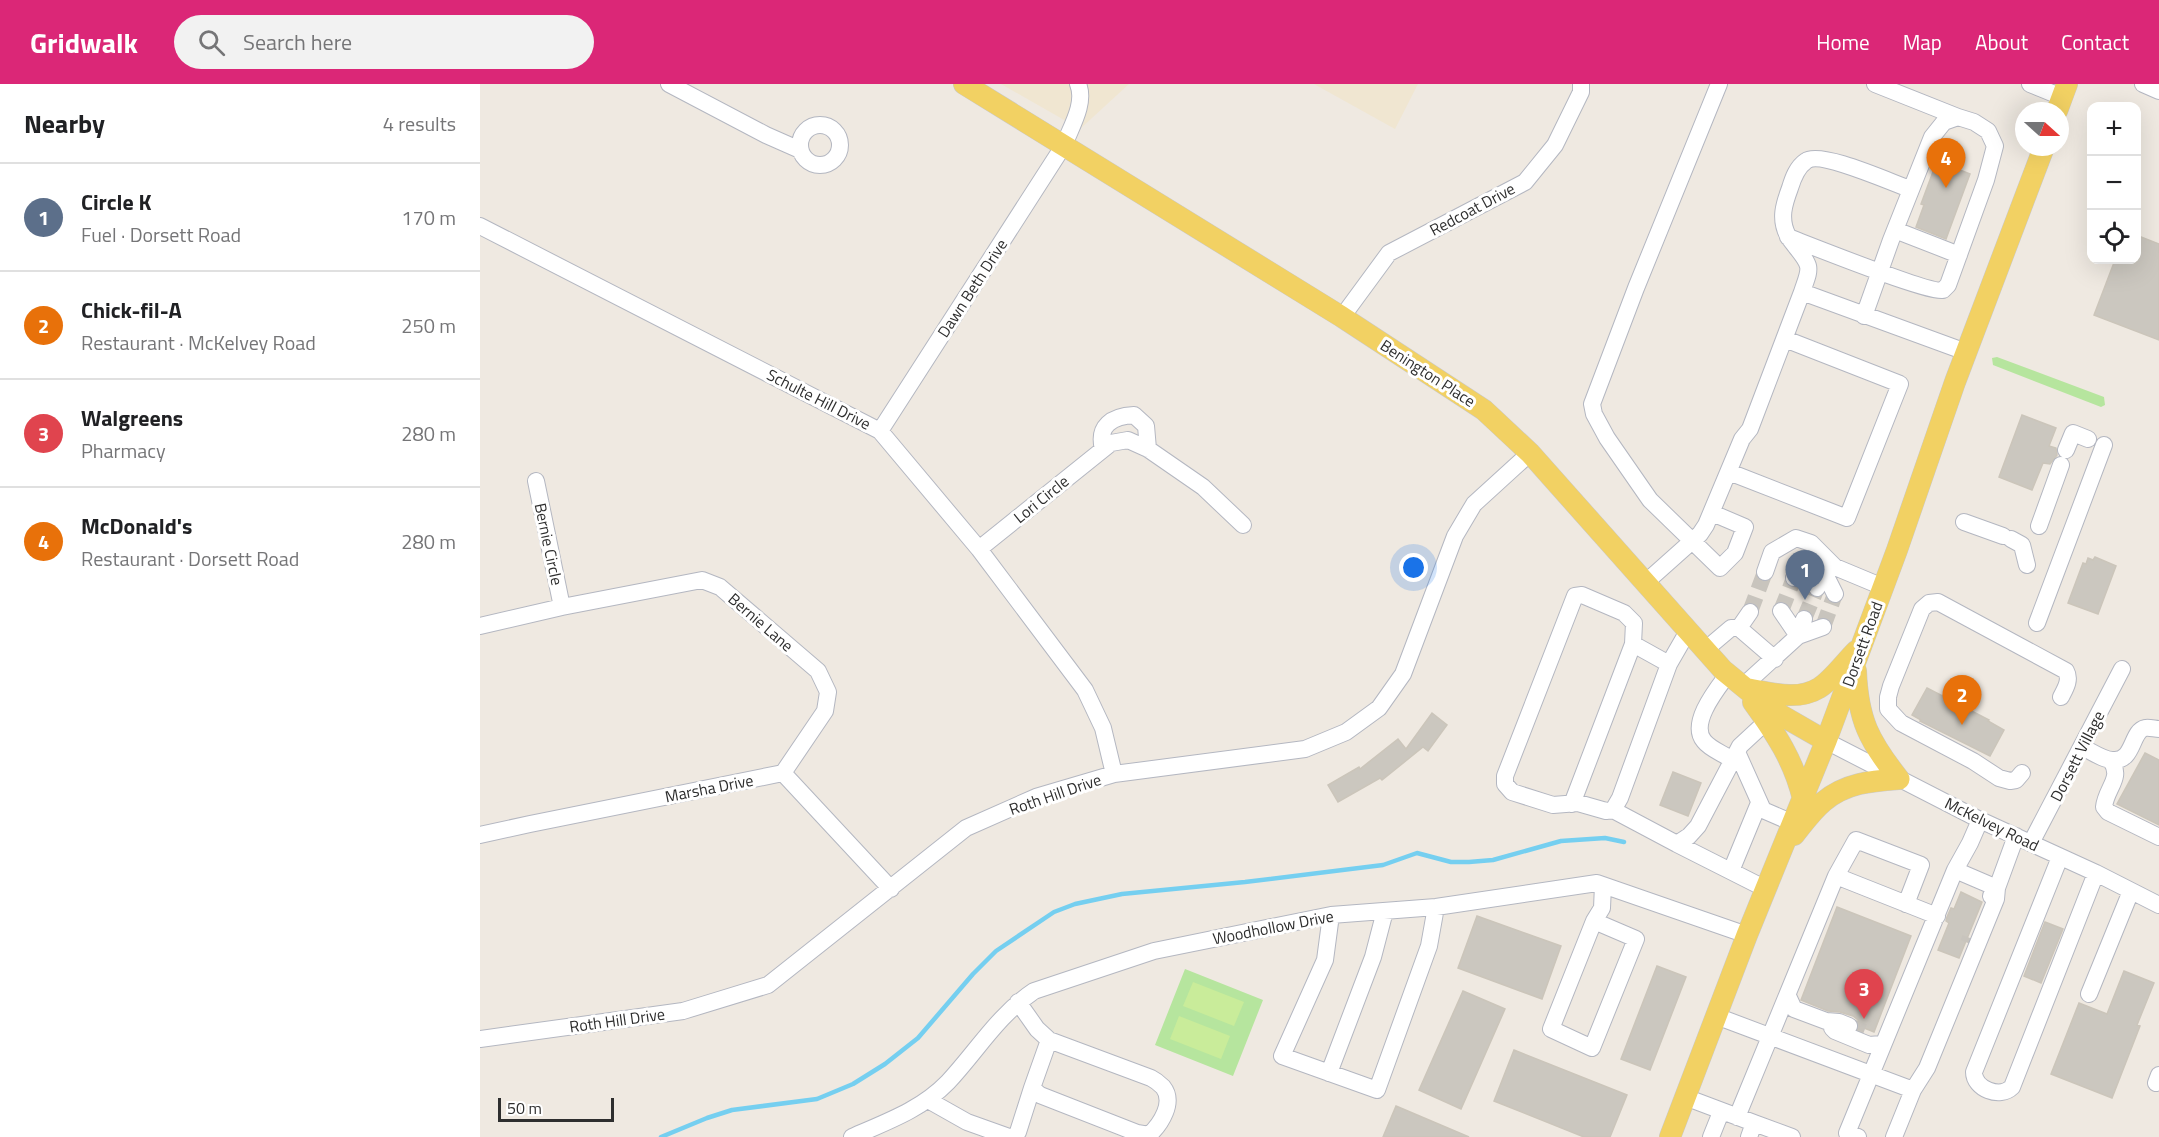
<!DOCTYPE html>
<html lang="en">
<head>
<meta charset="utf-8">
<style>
  body { margin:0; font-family:"Titillium Web",sans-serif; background:#f2f2f2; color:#202124 }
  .controls { position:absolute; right:18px; top:18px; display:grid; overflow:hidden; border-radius:12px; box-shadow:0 6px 24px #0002 }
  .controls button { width:54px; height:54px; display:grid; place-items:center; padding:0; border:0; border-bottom:2px solid #e0e0e0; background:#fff; color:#202124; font:30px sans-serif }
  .compass { position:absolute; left:1535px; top:18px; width:54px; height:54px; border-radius:50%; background:#fff; box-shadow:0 6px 24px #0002; rotate:111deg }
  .scale { position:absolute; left:18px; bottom:15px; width:116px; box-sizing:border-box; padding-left:6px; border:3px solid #2e2e2e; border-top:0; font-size:16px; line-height:21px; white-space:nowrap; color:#2e2e2e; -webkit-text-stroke:4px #fff; paint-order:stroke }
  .you { position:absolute; left:934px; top:484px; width:21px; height:21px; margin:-15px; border:4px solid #fff; border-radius:50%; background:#1a73e8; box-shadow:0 0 0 9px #1a73e833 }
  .badge { display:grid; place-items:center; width:39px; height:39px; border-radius:50%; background:#db2777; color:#fff; font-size:20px; font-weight:700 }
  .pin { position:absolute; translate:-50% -50px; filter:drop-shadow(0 2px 3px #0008) }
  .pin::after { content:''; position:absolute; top:32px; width:21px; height:18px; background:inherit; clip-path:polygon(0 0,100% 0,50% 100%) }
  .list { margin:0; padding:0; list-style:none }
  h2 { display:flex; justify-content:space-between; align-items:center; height:78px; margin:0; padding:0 24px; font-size:26px }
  h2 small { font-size:20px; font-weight:400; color:#757577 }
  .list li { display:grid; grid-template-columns:39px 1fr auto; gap:18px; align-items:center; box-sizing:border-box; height:108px; padding:0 24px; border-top:2px solid #e0e0e0 }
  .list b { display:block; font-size:22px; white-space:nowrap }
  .list p { margin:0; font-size:20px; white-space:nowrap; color:#757577 }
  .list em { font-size:20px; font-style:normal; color:#757577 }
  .icon { flex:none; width:33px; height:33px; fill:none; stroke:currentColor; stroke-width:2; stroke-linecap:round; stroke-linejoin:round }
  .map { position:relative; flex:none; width:1679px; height:1053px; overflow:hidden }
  header { display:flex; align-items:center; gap:36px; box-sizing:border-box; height:84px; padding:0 30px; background:#db2777; color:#fff }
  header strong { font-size:28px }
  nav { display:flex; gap:33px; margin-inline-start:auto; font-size:21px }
  .search { width:420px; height:54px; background:#f2f2f2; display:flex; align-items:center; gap:15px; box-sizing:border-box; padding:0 21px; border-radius:33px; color:#757577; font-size:22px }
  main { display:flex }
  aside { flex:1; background:#fff }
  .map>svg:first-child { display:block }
</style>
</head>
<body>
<header>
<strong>Gridwalk</strong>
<div class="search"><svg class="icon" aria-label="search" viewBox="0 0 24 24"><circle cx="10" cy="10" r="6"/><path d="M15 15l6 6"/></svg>Search here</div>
<nav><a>Home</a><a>Map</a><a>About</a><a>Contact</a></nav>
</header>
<main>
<aside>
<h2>Nearby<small>4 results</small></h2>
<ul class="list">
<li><span class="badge" style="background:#5c6f8a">1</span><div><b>Circle K</b><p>Fuel · Dorsett Road</p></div><em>170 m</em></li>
<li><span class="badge" style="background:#e8710a">2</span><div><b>Chick-fil-A</b><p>Restaurant · McKelvey Road</p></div><em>250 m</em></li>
<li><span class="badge" style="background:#e0444e">3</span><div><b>Walgreens</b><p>Pharmacy</p></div><em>280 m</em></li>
<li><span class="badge" style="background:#e8710a">4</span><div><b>McDonald's</b><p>Restaurant · Dorsett Road</p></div><em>280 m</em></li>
</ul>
</aside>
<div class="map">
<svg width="1679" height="1053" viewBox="0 0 1679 1053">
  <rect width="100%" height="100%" fill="#efe9e1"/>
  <path fill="#f0e6d1" d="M521,0H649L600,45Z
    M834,0H938L915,45Z"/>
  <path fill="#b6e59e" d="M1517,273L1624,313L1625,321L1621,323L1513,281L1512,274Z
    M705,885L783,916L753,992L675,961Z"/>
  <path fill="#c9ec9a" d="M713,898L764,918L754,942L703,922Z
    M699,932L750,952L741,975L690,955Z"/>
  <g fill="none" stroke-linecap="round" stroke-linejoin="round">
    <path stroke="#75cff0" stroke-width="4.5" d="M181,1053L227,1034L252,1026L337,1015L373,1000L405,980L438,954L493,890L516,867L574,828L595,820L642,810L765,798L903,781L937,769L971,778H989L1013,776L1081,757L1125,754L1144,758"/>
  </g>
  <path fill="#cbc7bf" stroke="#cbc5ba" stroke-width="1.5" d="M1457,77L1490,90L1466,155L1436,143L1444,121L1441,120Z
    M1656,151L1679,160V256L1614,231L1635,176H1656Z
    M1542,331L1576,344L1569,362L1576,364L1577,371L1570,380L1563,379L1552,406L1519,393Z
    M1615,473L1636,482L1618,530L1588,519L1603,479L1606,480L1608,474L1613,476Z
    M1447,604L1509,636L1508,637L1524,646L1510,672L1440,637L1441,636L1432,631Z
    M952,629L967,641L948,667L943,663L902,696L900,694L858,718L848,701L879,683L880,685L918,655L926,665Z
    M1665,669L1679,676V741L1637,720Z
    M1193,688L1221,699L1208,732L1180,721Z
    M1481,808L1502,818L1479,874L1458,866L1469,839L1466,837L1467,833L1471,824L1474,825Z
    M1357,823L1431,852L1394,948L1379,942L1378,936L1373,932L1360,928L1348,927L1321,916Z
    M997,832L1081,862L1062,915L978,884Z
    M1565,838L1583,845L1561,899L1544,892Z
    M1177,882L1206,893L1170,986L1141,975Z
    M1644,887L1674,899L1657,941L1660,942L1632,1014L1571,990L1599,919L1627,930Z
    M983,907L1025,925L981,1025L939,1006Z
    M1034,966L1147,1011L1130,1053H1104L1014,1017Z
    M916,1022L989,1053H903Z"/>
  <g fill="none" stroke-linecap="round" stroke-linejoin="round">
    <path stroke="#c8c4bd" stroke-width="16" stroke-dasharray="16 8" stroke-linecap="butt" d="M1301,527L1314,494
      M1270,528L1285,488
      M1324,535L1337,504
      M1343,543L1355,510
      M1488,859L1490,854
      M1369,942L1387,949"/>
    <defs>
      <path id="minor" d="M189,0L286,51L320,66
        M1395,0L1478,33
        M1550,0L1582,13
        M1663,0L1679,7
        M320 61a20 20 0 1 1 40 0a20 20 0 1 1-40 0Z
        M0,142L400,347L499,465L605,606L623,644L634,690
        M1415,146L1479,171
        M1308,153C1329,161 1451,210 1463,206L1468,201L1506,96L1515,62L1508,47L1494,38L1478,33L1464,38L1452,53L1411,156L1384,232
        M1322,208C1330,184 1333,184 1316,163C1314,160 1310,156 1308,152C1299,135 1304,120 1310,104C1313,94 1317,83 1326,77C1340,66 1412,99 1430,105
        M862,233L909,169L1045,98L1075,61L1101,8V0
        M400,347L584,61C591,43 606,19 598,0
        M623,365C617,342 632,332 654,331L666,342L668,365
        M1586,366L1593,349L1608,355
        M1249,388L1367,434L1420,300L1305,255
        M56,397L82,523
        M1232,429L1265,443L1255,469L1240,484L1170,416L1127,354L1114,330L1112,320L1156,204L1239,0
        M1484,438L1523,452
        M1559,442L1581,381
        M1531,455L1542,461L1547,481
        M499,465L631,359L648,356L668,365L723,403L763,441
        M1285,488L1292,468L1316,454L1331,459L1355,483
        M1314,494L1343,486L1355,510
        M1165,499L1220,450L1226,441L1262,355L1270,345L1322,208L1486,268
        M1337,504L1343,486L1355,483L1403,503
        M1301,527L1318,552L1343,543
        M1557,539L1624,361
        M0,542L82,523L222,496L240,503L338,587L348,608L345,627L303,689
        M1259,544L1270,528
        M1225,566L1251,544H1259L1295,575
        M1189,580L1153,560L1154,539L1144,529L1102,511L1095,512L1025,692V700L1032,708L1073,721L1098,719L1126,727L1133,726L1140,714L1189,580L1208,547
        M1248,590C1237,605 1209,639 1224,657C1230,665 1244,670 1252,676
        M1262,603L1318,552L1324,535
        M1346,657L1500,736L1616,789L1679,821
        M1602,663C1611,667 1623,676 1633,676C1654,678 1651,647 1665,644C1669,643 1675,645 1679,645
        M1257,668L1283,726L1313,739
        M1631,677C1643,694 1626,704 1624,723L1628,728L1679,753
        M303,689L411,805
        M1542,689L1536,696L1530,697L1519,694L1493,677L1421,639L1408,625V613L1411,602L1442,525L1449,519L1458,518L1586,587C1591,596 1585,605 1581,613
        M1092,720L1153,560
        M1133,726L1197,760L1209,752L1218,742L1260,662L1287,637
        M1500,736L1490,759L1475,786L1517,804
        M0,751L50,740L303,689
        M1551,759L1642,585
        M1197,760L1286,805
        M1580,773L1494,988C1494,1005 1520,1015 1532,1003L1616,789
        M1251,787L1279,719
        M1356,792L1376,756L1441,781L1426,820
        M1511,812L1517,804L1536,752
        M851,831L845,876L802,972L897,1006L949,862L956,823
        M1114,837L1071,945L1112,964L1156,855L1114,837L1122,824L1123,801
        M1609,910L1651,807
        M1308,912L1314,925L1346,937L1359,938L1369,942
        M538,918L557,945L569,956L671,994C675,996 680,1000 683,1003C695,1018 681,1040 669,1051L657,1049L560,1011L552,1004L569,956
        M1236,932L1433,1006
        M1352,944L1355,947L1389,961L1402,960
        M0,955L203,927L288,901L486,744L556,713L634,690L825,665L866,648L899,624L923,590L975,452L994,420L1050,369
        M849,989L893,873L905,827
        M1676,999L1679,991
        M1205,1013L1274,1039L1269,1053
        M448,1016L487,1038L529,1053H534L538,1048L552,1004
        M1257,1033L1356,792L1457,832
        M1274,1039L1312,1053
        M372,1053C406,1038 441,1026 468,998C497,967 518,931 554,907L674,867L851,831L956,823L1117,799L1267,851
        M1231,1053L1241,1028
        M1378,1053L1367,1049L1475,786
        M1414,1053L1433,1006L1447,984L1516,815L1517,804"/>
      <path id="major" d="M484,0L862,233L1004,326L1050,369L1243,586L1292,626L1346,657
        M1577,27L1587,0
        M1376,587C1378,636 1389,657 1419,695
        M1269,605C1291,609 1318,617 1339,604C1351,597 1366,577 1376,567
        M1273,618C1296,650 1314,677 1323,715
        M1314,751C1323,740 1332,727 1343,718C1365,699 1391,697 1419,695
        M1190,1053L1267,851L1346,657L1417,466L1475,298L1564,63"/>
    </defs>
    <use href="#minor" stroke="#b4b7c1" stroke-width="18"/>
    <use href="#major" stroke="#c9c9c9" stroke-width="22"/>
    <use href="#minor" stroke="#fff" stroke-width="16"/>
    <use href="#major" stroke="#f2d163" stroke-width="21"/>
  </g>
  <g text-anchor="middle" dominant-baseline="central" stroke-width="6" stroke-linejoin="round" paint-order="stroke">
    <g font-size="16" fill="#2e2e2e" stroke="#fff">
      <text transform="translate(992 125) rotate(-28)">Redcoat Drive</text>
      <text transform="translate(492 204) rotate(-57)">Dawn Beth Drive</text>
      <text transform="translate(948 289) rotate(33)">Benington Place</text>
      <text transform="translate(339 315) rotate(27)">Schulte Hill Drive</text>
      <text transform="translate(561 415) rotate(-39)">Lori Circle</text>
      <text transform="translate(69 460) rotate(78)">Bernie Circle</text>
      <text transform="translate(281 538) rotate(41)">Bernie Lane</text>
      <text transform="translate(1382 560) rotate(-70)">Dorsett Road</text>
      <text transform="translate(1597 672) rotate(-63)">Dorsett Village</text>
      <text transform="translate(229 704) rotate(-11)">Marsha Drive</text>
      <text transform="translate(575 710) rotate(-19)">Roth Hill Drive</text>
      <text transform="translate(1512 740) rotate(26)">McKelvey Road</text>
      <text transform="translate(793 843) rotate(-11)">Woodhollow Drive</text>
      <text transform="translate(137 936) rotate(-8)">Roth Hill Drive</text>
    </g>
  </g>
</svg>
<div class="controls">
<button>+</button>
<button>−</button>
<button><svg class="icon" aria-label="locate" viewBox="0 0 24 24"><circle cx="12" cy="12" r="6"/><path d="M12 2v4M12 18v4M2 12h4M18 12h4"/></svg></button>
</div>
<svg class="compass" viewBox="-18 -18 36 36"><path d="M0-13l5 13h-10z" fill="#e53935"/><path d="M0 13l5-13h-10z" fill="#757577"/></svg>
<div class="scale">50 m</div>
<div class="you"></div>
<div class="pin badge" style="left:1325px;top:516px;background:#5c6f8a">1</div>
<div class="pin badge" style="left:1482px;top:641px;background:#e8710a">2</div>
<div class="pin badge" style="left:1384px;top:935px;background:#e0444e">3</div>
<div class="pin badge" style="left:1466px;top:104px;background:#e8710a">4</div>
</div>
</main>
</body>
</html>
